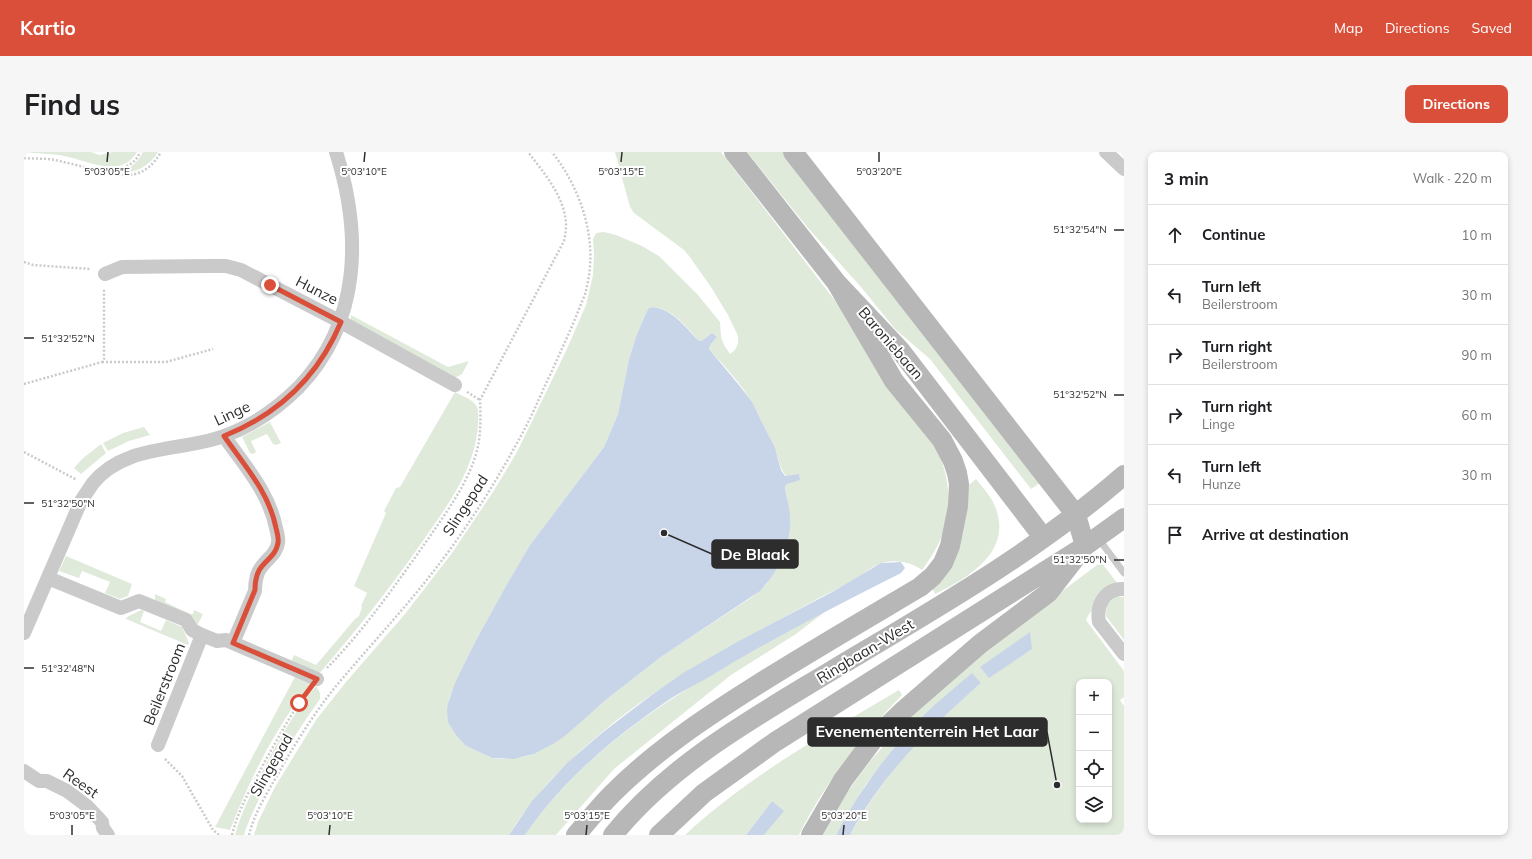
<!DOCTYPE html>
<html lang="en">
<head>
<meta charset="utf-8">
<style>
  body { margin:0; font-family:Mulish,sans-serif; background:#f6f6f6; color:#202124 }
  .controls { position:absolute; right:12px; bottom:12px; display:grid; overflow:hidden; border-radius:8px; box-shadow:0 2px 6px #0003 }
  .controls button { width:36px; height:36px; display:grid; place-items:center; padding:0; border:0; border-bottom:1px solid #e0e0e0; background:#fff; color:#202124; font:20px sans-serif }
  .stop { position:absolute; width:12px; height:12px; margin:-9px; border:3px solid #da4f39; border-radius:50%; background:#fff }
  .stop.end { background:#da4f39; border-color:#fff; box-shadow:0 1px 4px #0008 }
  .list { margin:0; padding:0; list-style:none }
  h2 { display:flex; justify-content:space-between; align-items:center; height:52px; margin:0; padding:0 16px; font-size:17px }
  h2 small { font-size:13px; font-weight:400; color:#757577 }
  .list li { display:grid; grid-template-columns:26px 1fr auto; gap:12px; align-items:center; box-sizing:border-box; height:60px; padding:0 16px; border-top:1px solid #e0e0e0 }
  .list b { display:block; font-size:15px; white-space:nowrap }
  .list p { margin:0; font-size:13px; white-space:nowrap; color:#757577 }
  .list em { font-size:13px; font-style:normal; color:#757577 }
  .icon { flex:none; width:22px; height:22px; fill:none; stroke:currentColor; stroke-width:2; stroke-linecap:round; stroke-linejoin:round }
  .map { position:relative; flex:none; width:1100px; height:683px; overflow:hidden; border-radius:8px }
  header { display:flex; align-items:center; gap:24px; box-sizing:border-box; height:56px; padding:0 20px; background:#da4f39; color:#fff }
  header strong { font-size:19px }
  nav { display:flex; gap:22px; margin-inline-start:auto; font-size:14px }
  .intro { display:flex; align-items:center; justify-content:space-between; box-sizing:border-box; height:96px; padding:0 24px }
  h1 { margin:0; font-size:28px }
  .button { padding:10px 18px; border-radius:8px; background:#da4f39; color:#fff; font-size:14px; font-weight:700 }
  main { display:flex; gap:24px; padding:0 24px }
  aside { flex:1; background:#fff; border-radius:8px; box-shadow:0 2px 6px #0003 }
  .map>svg:first-child { display:block }
</style>
</head>
<body>
<header>
<strong>Kartio</strong>
<nav><a>Map</a><a>Directions</a><a>Saved</a></nav>
</header>
<div class="intro"><h1>Find us</h1><a class="button">Directions</a></div>
<main>
<div class="map">
<svg width="1100" height="683" viewBox="0 0 1100 683">
  <rect width="100%" height="100%" fill="#fff"/>
  <path fill="#e0eadb" fill-rule="evenodd" d="M0,0H67L75,3L89,0H113C97,28 63,8 40,4C27,1 12,2 0,0Z
    M119,0H134C124,17 107,23 88,20C102,20 113,13 119,0Z
    M591,0H697L825,167L914,297C931,346 930,375 898,418C887,410 871,407 858,411C851,413 843,419 837,423C824,431 811,438 797,445C718,488 638,528 569,588C536,616 508,646 485,683H230L234,670L251,635L292,568L322,530L381,462L428,401L469,340L493,300L542,199L562,153L569,123L570,103L569,87L572,81L580,80L592,83L618,94L635,104L674,143L696,170L697,185L700,193L706,202L711,198L714,191V184L704,163L687,135L665,104L660,98L610,61L606,55ZM629,155C650,157 662,175 675,189L679,188L688,181L693,185L687,192L685,197C700,214 717,231 728,251C736,265 743,280 750,295C757,310 754,318 768,330L763,332L761,335L766,369L765,386L762,398L742,433L728,445L637,505L583,547L531,591L510,602L500,605L478,607L468,606L442,594L424,551L426,544L451,490L506,393L580,295L594,262L605,207L613,182L622,161L625,156Z
    M723,0H759L1016,331L1007,337L906,207L871,177L837,135L784,76Z
    M327,163L424,215L445,209L438,222L431,226L327,169Z
    M431,240C438,244 449,247 453,255C455,260 454,267 454,273C451,317 425,351 401,386C368,434 332,479 294,523L267,510L270,503L292,513L331,467L335,464L338,455L337,454L343,441L330,434L362,361L360,359L372,336L376,335Z
    M246,270L257,291L252,293L249,292L243,282L227,289L232,300L229,302L226,301L218,285Z
    M120,275L126,283L105,289L84,299L79,291L99,281Z
    M77,292L82,301L57,322L50,316L58,307Z
    M952,327C958,335 966,343 970,352C991,398 946,425 911,442L906,431L941,336Z
    M42,404L108,432L104,444L96,447L81,441L86,430L58,419L55,426L35,419Z
    M1077,410L1094,432L1065,462L1062,468L1100,519V545L1096,548L1100,554V683H826C850,641 878,603 913,569C928,556 943,544 957,531L870,596L842,632L812,683H798L824,639L847,608L872,580L893,558L985,479ZM1055,530H1085V668H1055Z
    M131,442L142,447L141,450L166,462H169L170,458L179,462L173,474L166,463L131,448Z
    M1092,445H1100V488L1082,464C1082,455 1083,450 1092,445Z
    M806,456L772,482L707,523L590,617L532,683H501C575,576 694,518 806,456Z
    M117,458L120,459L116,470L137,479L142,468L158,475L165,491L164,493L102,467L103,465Z
    M273,521L288,530C253,573 226,626 206,678L191,675Z
    M292,534L296,541V547C274,578 254,609 237,643C231,656 224,669 220,683H211C219,654 234,628 248,601C261,578 274,555 292,534Z
    M875,538L878,543C838,585 801,630 775,683H740L759,659L748,649L722,683H661C724,624 801,582 875,538Z"/>
  <path fill="#c8d5e9" d="M629,155C650,158 661,175 675,189L679,188L688,181L693,185L687,192L685,197L715,233L728,250L751,296L757,318L761,324L775,322L776,328L763,332L761,335C762,345 766,356 766,366C768,393 754,420 736,439L637,505L583,547L542,583L531,591L510,602L490,607L468,606L442,594L432,583L424,570L423,558L424,551L431,531L451,490L481,436L506,393L580,295L594,262L605,207L613,182L622,161L625,156Z
    M877,410L881,416L877,421C812,454 747,487 685,525C669,534 651,543 636,554C584,590 537,631 501,683H485L508,649L543,611L579,580L629,542L659,521L713,490L808,440L857,411Z
    M1006,480L1008,497L965,526L956,515Z
    M948,521L957,531C905,577 859,621 826,683H812C835,639 865,598 900,563C915,548 932,535 948,521Z
    M748,649L760,659L740,683H722Z"/>
  <g fill="none" stroke-linecap="round" stroke-linejoin="round">
    <path stroke="#cacaca" stroke-width="2.5" stroke-dasharray="2 2" stroke-linecap="butt" d="M0,6C10,7 21,6 31,8C45,11 59,15 73,18C100,25 120,29 137,0
      M79,19C93,18 110,16 116,0
      M0,110L9,113L67,117
      M78,210H142L189,197
      M0,232L78,210L80,207V137
      M443,240L456,248
      M0,300L53,328
      M303,516C341,477 373,431 404,387C421,362 440,337 450,308C457,290 457,268 456,248L540,89C541,84 542,79 542,74C542,46 520,21 504,0
      M141,607L158,624L189,678L195,683
      M208,683C214,658 227,636 239,613C253,588 266,563 283,540
      M225,683C230,662 243,641 254,622C270,593 288,565 308,539C341,499 377,461 409,420C442,378 474,327 499,280C510,260 518,239 528,219C537,198 547,178 555,157C558,149 562,142 563,134C574,87 557,37 528,0"/>
    <path stroke="#cacaca" stroke-width="7" d="M1074,386L1100,421"/>
    <path stroke="#cacaca" stroke-width="14" d="M1082,0L1100,17
      M81,122L98,115L184,114H202L217,118L317,170L431,233
      M200,284C220,313 245,340 252,376C253,380 255,386 254,391C252,402 245,405 239,413C233,419 231,430 231,439L209,491
      M24,426L97,456L115,449L162,468L168,478L178,483L193,489L202,488L293,527
      M1100,437C1081,436 1072,453 1075,470L1100,502
      M0,481L57,349C61,343 65,337 69,331C101,292 156,300 200,284C228,274 253,257 275,235C337,170 338,82 312,0
      M134,593L178,483
      M0,619L15,629H23L43,639L63,654L78,670L79,676L84,683"/>
    <path stroke="#b7b7b7" stroke-width="20" d="M710,0L812,130L876,198L1019,385
      M769,0L1052,363L1061,394
      M552,683C564,669 575,655 588,642C631,599 682,565 733,533C787,499 842,467 896,435L909,424L919,411L926,394L934,354L935,332L933,321L929,309L918,288L870,229L812,130
      M589,683C648,610 733,564 812,516C911,457 1013,399 1100,323
      M635,683L680,641L751,590L1061,394L1100,366
      M787,683L819,628L849,588L880,558L956,492L1024,441L1052,405"/>
  </g>
  <g fill="none" stroke-linecap="round" stroke-linejoin="round">
    <path stroke="#da4f39" stroke-width="5" d="M246,133L317,170C294,225 255,262 200,284C220,313 245,340 252,376C253,380 255,386 254,391C252,402 246,405 239,413C233,419 231,430 231,438L209,491L293,527L275,551"/>
  </g>
  <path fill="none" stroke="#2d2d2d" stroke-width="1.5" d="M83,10L84,0M340,10L341,0M597,10L598,0M855,10V0M1090,78H1100M0,186H10M1090,243H1100M0,351H10M1090,408H1100M0,516H10M48,683V673M305,683L306,673M562,683L563,673M819,683L820,673"/>
  <g text-anchor="middle" dominant-baseline="central" stroke-width="4" stroke-linejoin="round" paint-order="stroke">
    <g font-size="15" fill="#2d2d2d" stroke="#fff">
      <text transform="translate(293 138) rotate(27)">Hunze</text>
      <text transform="translate(867 191) rotate(49)">Baroniebaan</text>
      <text transform="translate(208 261) rotate(-25)">Linge</text>
      <text transform="translate(441 353) rotate(-57)">Slingepad</text>
      <text transform="translate(841 499) rotate(-31)">Ringbaan-West</text>
      <text transform="translate(140 532) rotate(-68)">Beilerstroom</text>
      <text transform="translate(247 613) rotate(-60)">Slingepad</text>
      <text transform="translate(57 631) rotate(35)">Reest</text>
    </g>
  </g>
  <g font-size="10" text-anchor="middle" fill="#2d2d2d" stroke="#fff" stroke-width="4" stroke-linejoin="round" paint-order="stroke">
    <text x="83" y="23">5°03'05"E</text>
    <text x="340" y="23">5°03'10"E</text>
    <text x="597" y="23">5°03'15"E</text>
    <text x="855" y="23">5°03'20"E</text>
    <text x="1056" y="81">51°32'54"N</text>
    <text x="44" y="190">51°32'52"N</text>
    <text x="1056" y="246">51°32'52"N</text>
    <text x="44" y="355">51°32'50"N</text>
    <text x="1056" y="411">51°32'50"N</text>
    <text x="44" y="520">51°32'48"N</text>
    <text x="48" y="667">5°03'05"E</text>
    <text x="306" y="667">5°03'10"E</text>
    <text x="563" y="667">5°03'15"E</text>
    <text x="820" y="667">5°03'20"E</text>
  </g>
  <path fill="none" stroke="#2d2d2d" stroke-width="1.5" d="M640 381L688 402M1033 633L1023 580"/>
  <g fill="#2d2d2d" stroke="#fff" stroke-width="1.5">
    <circle cx="640" cy="381" r="4"/>
    <circle cx="1033" cy="633" r="4"/>
  </g>
  <g fill="#2d2d2d" stroke="#2d2d2d" stroke-width="1.5">
    <rect x="688" y="388" width="86" height="28" rx="4"/>
    <rect x="784" y="566" width="239" height="28" rx="4"/>
  </g>
  <g font-size="16" text-anchor="middle" font-weight="bold" fill="#fff">
    <text x="731" y="408">De Blaak</text>
    <text x="903" y="585">Evenemententerrein Het Laar</text>
  </g>
</svg>
<div class="controls">
<button>+</button>
<button>−</button>
<button><svg class="icon" aria-label="locate" viewBox="0 0 24 24"><circle cx="12" cy="12" r="6"/><path d="M12 2v4M12 18v4M2 12h4M18 12h4"/></svg></button>
<button><svg class="icon" aria-label="layers" viewBox="0 0 24 24"><path d="M12 4l9 5-9 5-9-5zM3 14l9 5 9-5"/></svg></button>
</div>
<div class="stop" style="left:275px;top:551px"></div>
<div class="stop end" style="left:246px;top:133px"></div>
</div>
<aside>
<h2>3 min<small>Walk · 220 m</small></h2>
<ul class="list">
<li><svg class="icon" aria-label="ahead" viewBox="0 0 24 24"><path d="M12 20V5M6 11l6-6 6 6"/></svg><div><b>Continue</b></div><em>10 m</em></li>
<li><svg class="icon" aria-label="left" viewBox="0 0 24 24"><path d="M17 20v-9H6M10 6l-5 5 5 5"/></svg><div><b>Turn left</b><p>Beilerstroom</p></div><em>30 m</em></li>
<li><svg class="icon" aria-label="right" viewBox="0 0 24 24"><path d="M7 20v-9h11M14 6l5 5-5 5"/></svg><div><b>Turn right</b><p>Beilerstroom</p></div><em>90 m</em></li>
<li><svg class="icon" aria-label="right" viewBox="0 0 24 24"><path d="M7 20v-9h11M14 6l5 5-5 5"/></svg><div><b>Turn right</b><p>Linge</p></div><em>60 m</em></li>
<li><svg class="icon" aria-label="left" viewBox="0 0 24 24"><path d="M17 20v-9H6M10 6l-5 5 5 5"/></svg><div><b>Turn left</b><p>Hunze</p></div><em>30 m</em></li>
<li><svg class="icon" aria-label="arrive" viewBox="0 0 24 24"><path d="M6 21V4h12l-3 4 3 4H6"/></svg><div><b>Arrive at destination</b></div></li>
</ul>
</aside>
</main>
</body>
</html>
